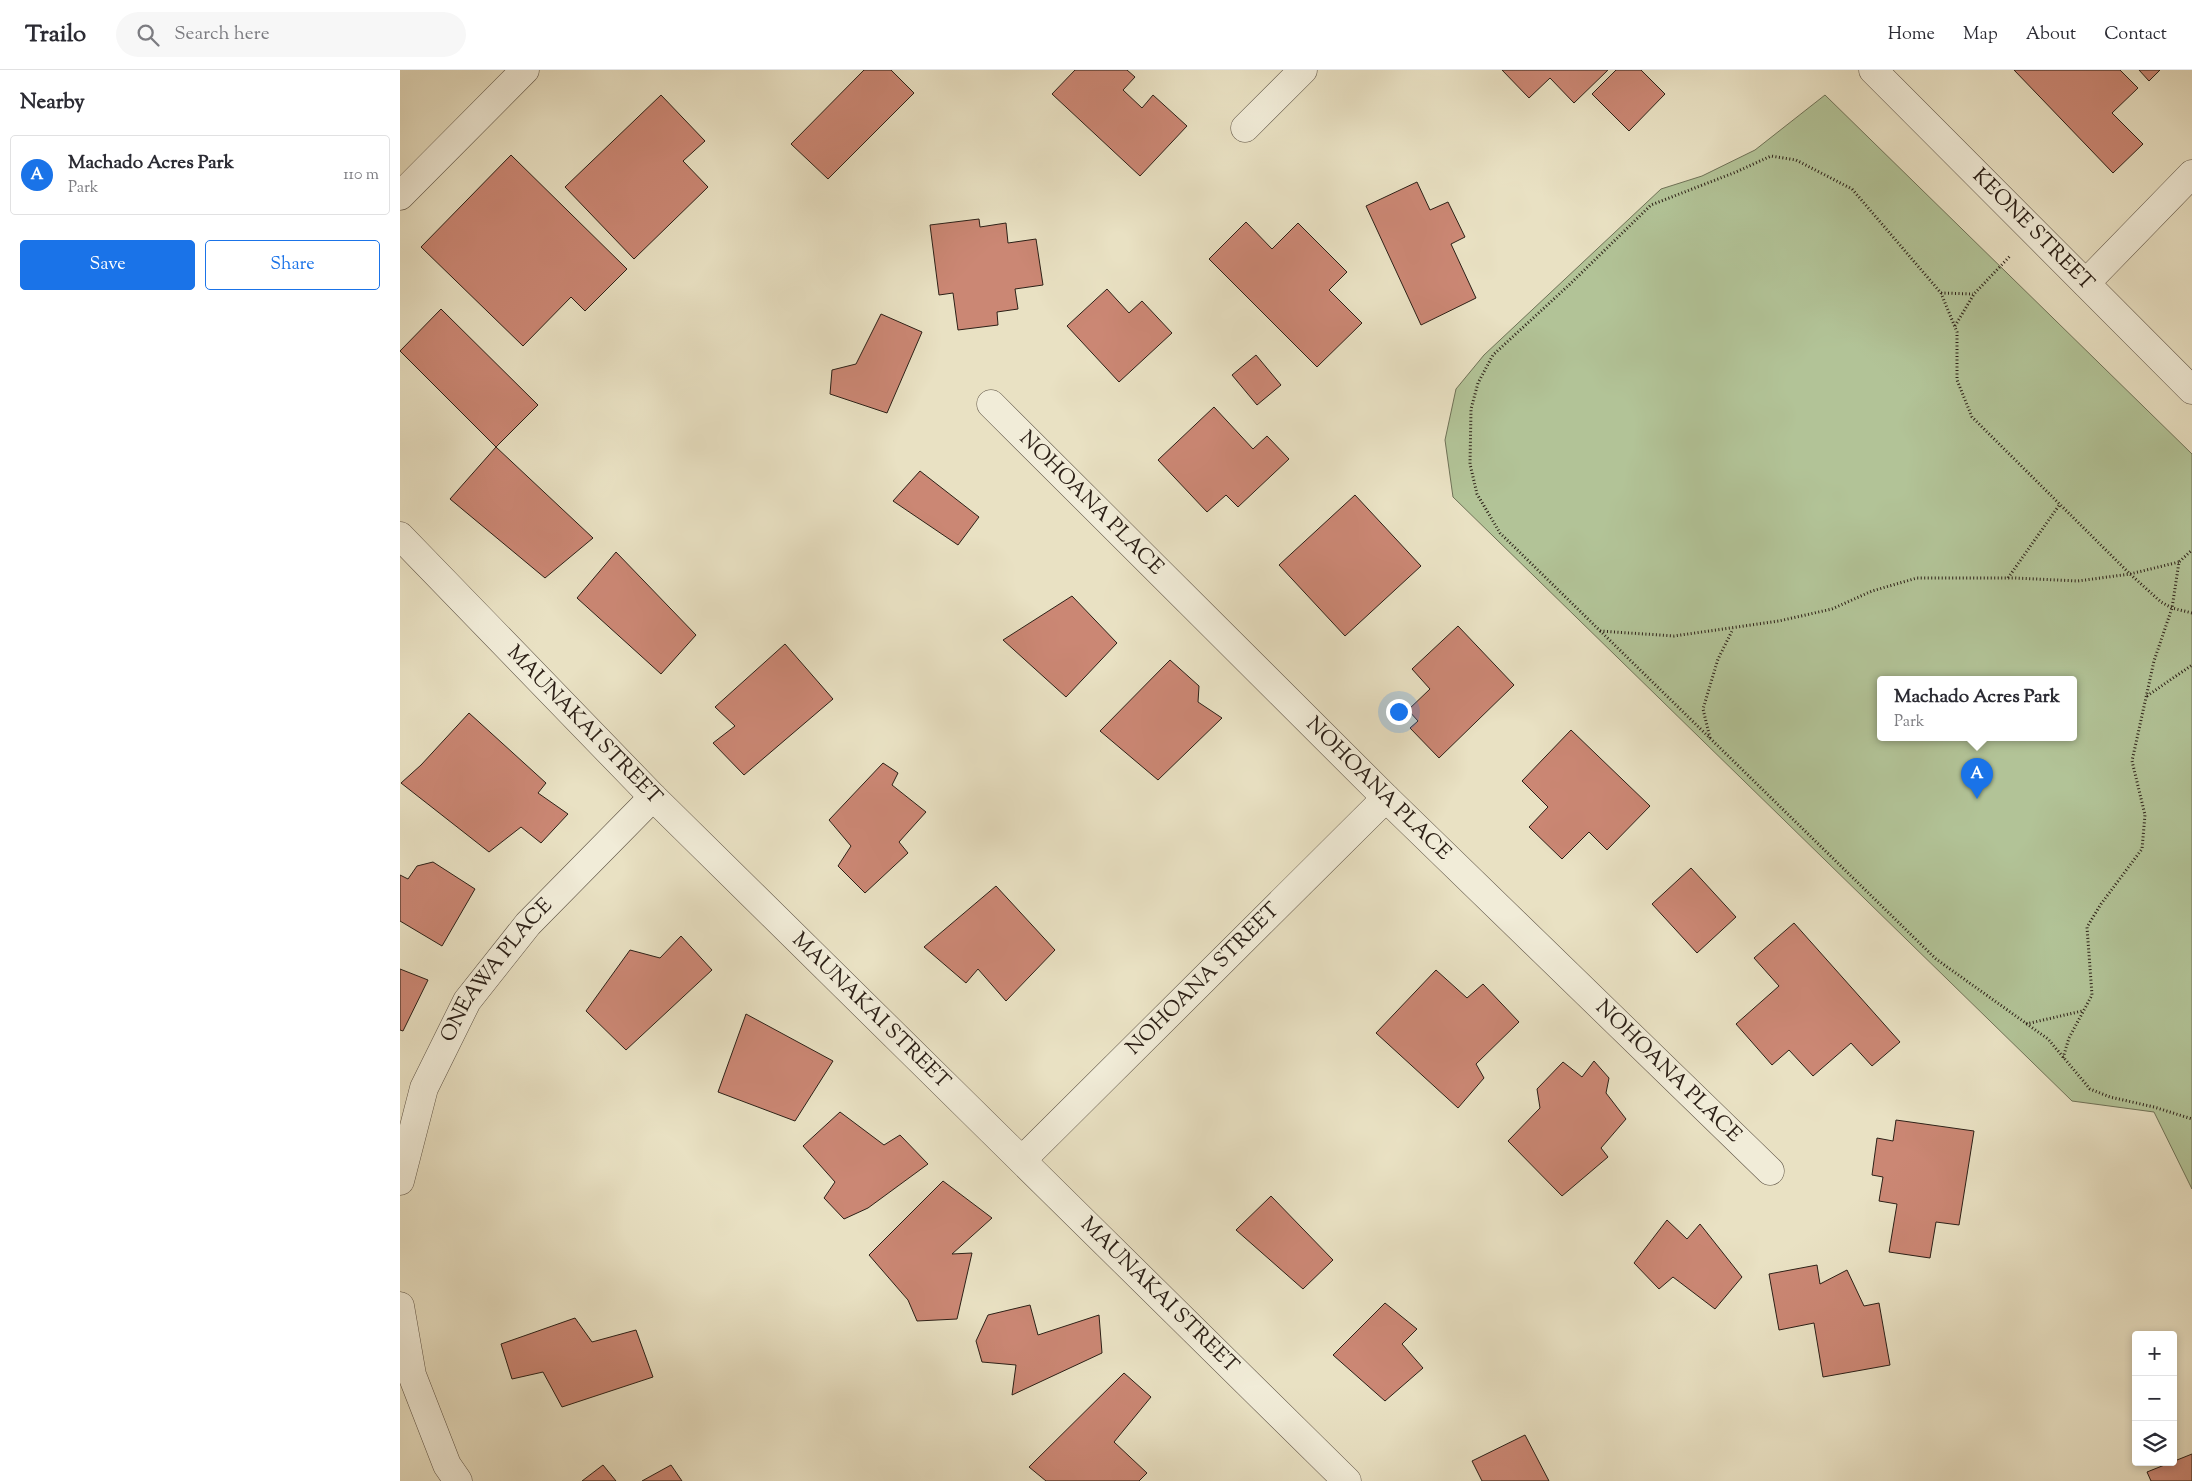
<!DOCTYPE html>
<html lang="en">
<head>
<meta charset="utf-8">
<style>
  body { margin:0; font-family:"Sorts Mill Goudy",serif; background:#f7f7f7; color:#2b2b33 }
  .controls { position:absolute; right:15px; bottom:15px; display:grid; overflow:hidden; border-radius:5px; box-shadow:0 2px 8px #0003 }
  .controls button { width:45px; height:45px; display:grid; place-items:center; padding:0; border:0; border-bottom:1px solid #e1e1e2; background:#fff; color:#2b2b33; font:25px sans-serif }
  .you { position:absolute; left:998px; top:641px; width:18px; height:18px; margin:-12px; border:4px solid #fff; border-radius:50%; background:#1a73e8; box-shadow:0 0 0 8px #1a73e833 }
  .badge { display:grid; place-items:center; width:32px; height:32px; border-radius:50%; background:#1a73e8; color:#fff; font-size:16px; font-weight:700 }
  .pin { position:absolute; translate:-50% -41px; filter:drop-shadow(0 1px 2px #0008) }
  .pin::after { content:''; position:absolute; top:26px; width:18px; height:15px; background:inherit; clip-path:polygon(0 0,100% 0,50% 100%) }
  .popup { position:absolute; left:1477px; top:606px; width:200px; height:65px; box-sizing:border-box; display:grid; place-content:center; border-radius:5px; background:#fff; filter:drop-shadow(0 1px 4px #0005); font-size:16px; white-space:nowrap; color:#7c7c81 }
  .popup b { font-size:19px; color:#2b2b33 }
  .popup::after { content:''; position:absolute; left:50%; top:100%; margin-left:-10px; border:10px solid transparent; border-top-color:#fff }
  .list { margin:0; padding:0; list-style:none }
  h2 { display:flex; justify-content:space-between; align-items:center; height:65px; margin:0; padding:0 20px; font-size:21px }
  h2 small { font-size:16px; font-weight:400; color:#7c7c81 }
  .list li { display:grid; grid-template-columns:32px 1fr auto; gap:15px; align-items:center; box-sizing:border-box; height:80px; margin:0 10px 10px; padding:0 10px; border:1px solid #e1e1e2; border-radius:5px }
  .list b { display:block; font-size:19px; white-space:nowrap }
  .list p { margin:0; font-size:16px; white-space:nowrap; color:#7c7c81 }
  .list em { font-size:16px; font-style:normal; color:#7c7c81 }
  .actions { display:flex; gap:10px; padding:15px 20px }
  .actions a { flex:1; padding:11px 0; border:1px solid #1a73e8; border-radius:5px; text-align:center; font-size:18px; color:#1a73e8 }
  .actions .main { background:#1a73e8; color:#fff }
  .icon { flex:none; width:28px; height:28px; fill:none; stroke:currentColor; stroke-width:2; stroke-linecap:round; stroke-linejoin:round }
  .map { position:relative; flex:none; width:1792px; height:1411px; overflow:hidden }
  header { display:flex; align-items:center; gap:30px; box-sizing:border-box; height:70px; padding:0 25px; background:#fff; border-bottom:1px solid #e1e1e2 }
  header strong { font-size:24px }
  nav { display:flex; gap:28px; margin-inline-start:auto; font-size:18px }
  .search { width:350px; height:45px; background:#f7f7f7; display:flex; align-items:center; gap:12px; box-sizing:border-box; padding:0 18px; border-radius:28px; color:#7c7c81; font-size:19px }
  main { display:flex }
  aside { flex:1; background:#fff }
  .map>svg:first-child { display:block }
</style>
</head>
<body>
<header>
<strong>Trailo</strong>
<div class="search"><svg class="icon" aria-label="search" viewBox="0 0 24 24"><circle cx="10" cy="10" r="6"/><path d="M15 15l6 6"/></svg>Search here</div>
<nav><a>Home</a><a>Map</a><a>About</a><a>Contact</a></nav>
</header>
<main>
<aside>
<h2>Nearby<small></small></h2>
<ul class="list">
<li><span class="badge">A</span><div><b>Machado Acres Park</b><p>Park</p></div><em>110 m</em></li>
</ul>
<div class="actions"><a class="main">Save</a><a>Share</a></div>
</aside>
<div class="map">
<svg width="1792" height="1411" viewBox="0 0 1792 1411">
  <rect width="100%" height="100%" fill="#e9e1c3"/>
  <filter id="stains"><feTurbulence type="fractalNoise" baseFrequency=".004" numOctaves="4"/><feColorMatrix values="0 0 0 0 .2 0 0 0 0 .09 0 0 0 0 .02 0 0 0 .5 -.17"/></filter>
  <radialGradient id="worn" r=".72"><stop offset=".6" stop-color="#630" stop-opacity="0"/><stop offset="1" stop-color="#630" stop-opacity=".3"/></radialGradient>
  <path fill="#b2c397" stroke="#6f7257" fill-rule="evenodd" d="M1425,25L1792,384V1119L1754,1042L1672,1031L1053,427L1045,370L1056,319L1084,285L1261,119L1302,106L1355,80ZM1481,610H1673V668H1481Z"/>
  <path fill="#cb8774" stroke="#2c2017" d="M464,0H491L514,23L428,109L391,74Z
    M675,0H727L735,7L723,20L742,38L753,25L787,56L740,106L652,24Z
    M1102,0H1208L1174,33L1150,8L1129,28Z
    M1216,0H1241L1265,24L1229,61L1192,24Z
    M1614,0H1720L1738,18L1712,43L1743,74L1713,103Z
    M1739,0H1760L1749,11Z
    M261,25L305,71L283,91L308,117L234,189L165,117Z
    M111,85L227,199L185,241L171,227L123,276L21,177Z
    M1017,112L1030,140L1048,132L1065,167L1051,174L1076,228L1021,255L966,136Z
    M579,149L580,157L606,153L608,173L636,169L643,215L615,219L618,239L597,242L598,255L558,260L553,223L539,225L530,155Z
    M846,152L872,179L898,153L947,202L929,220L962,253L917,297L809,189Z
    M707,219L729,243L742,231L772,263L719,312L667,256Z
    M41,239L138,335L96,377L0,281Z
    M481,244L522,262L487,343L430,324L432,300L456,294Z
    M856,285L881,315L857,335L832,305Z
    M814,337L853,379L867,366L889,389L838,437L826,425L807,442L758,390Z
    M96,377L193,468L145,508L50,429Z
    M520,401L579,447L558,475L493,431Z
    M955,425L1021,496L945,566L879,495Z
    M216,482L296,565L261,604L177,528Z
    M672,526L717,573L666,627L603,570Z
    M1058,556L1114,615L1039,688L1010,658L1018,651L1008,640L1030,619L1012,599Z
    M385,574L433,629L344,705L313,673L335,656L315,637Z
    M770,590L799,616L798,632L822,648L758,710L700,661Z
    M69,643L146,713L138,723L168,744L141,773L121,757L89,782L1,713L21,695Z
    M1171,660L1250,736L1207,780L1189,762L1162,789L1129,757L1148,737L1122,711Z
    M483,693L498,703L492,715L526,742L499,772L508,783L465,823L438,796L451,776L429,750Z
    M33,792L75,819L42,876L0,851V805L8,809L17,796Z
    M1291,798L1336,847L1297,883L1252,834Z
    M596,816L655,880L606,931L578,899L566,913L524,877Z
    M1394,853L1500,972L1472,996L1451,973L1413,1006L1389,980L1372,995L1336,954L1379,916L1354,888Z
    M281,866L312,900L226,980L186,941L230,880L260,888Z
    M0,899L28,910L3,961L0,960Z
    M1036,900L1067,928L1083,914L1119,952L1076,994L1084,1008L1058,1038L976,963Z
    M346,944L433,991L395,1051L318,1022Z
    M1194,991L1209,1008L1206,1023L1226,1049L1201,1078L1208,1087L1162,1126L1108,1071L1140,1038L1137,1019L1163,992L1182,1007Z
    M440,1042L484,1075L500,1065L528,1094L468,1138L444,1149L424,1128L435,1112L403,1076Z
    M1496,1050L1574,1061L1559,1155L1536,1152L1530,1188L1489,1182L1497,1134L1479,1131L1483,1107L1472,1105L1477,1068L1493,1071Z
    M543,1111L592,1148L552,1184L572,1183L557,1249L517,1251L508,1230L469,1185Z
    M871,1126L933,1190L903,1219L836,1160Z
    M1267,1150L1287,1169L1300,1154L1342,1207L1315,1239L1273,1207L1259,1219L1234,1193Z
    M1417,1195L1420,1214L1447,1200L1464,1236L1479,1233L1490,1295L1423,1307L1414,1253L1379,1260L1369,1204Z
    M985,1233L1017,1259L1002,1274L1023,1298L985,1331L933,1285Z
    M630,1235L638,1265L699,1245L702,1283L612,1325L616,1295L582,1292L576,1271L588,1245Z
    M175,1248L192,1272L236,1260L253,1307L162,1337L143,1302L112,1309L101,1274Z
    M724,1303L751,1327L714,1372L747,1403L739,1411H646L629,1397Z
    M1125,1365L1149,1411H1082L1072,1391Z
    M1792,1384V1411H1751L1747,1402Z
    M203,1395L216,1411H182Z
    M271,1395L282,1411H242Z"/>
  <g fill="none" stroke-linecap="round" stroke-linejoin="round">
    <defs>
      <g id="minor">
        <path id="s1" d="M1473,0L1792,320"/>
        <path d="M845,58L903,0"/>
        <path d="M1686,213L1792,104"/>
        <path id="s2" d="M591,334L986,728L1370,1101"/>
        <path id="s3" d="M0,466L253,727L947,1411"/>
        <path id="s4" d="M622,1090L986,728"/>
        <path id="s5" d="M0,1111L24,1018L67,931L128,854L253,727"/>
        <path d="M0,1236L12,1305L47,1395L58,1411"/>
      </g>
      <path id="tertiary" d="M0,126L125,0"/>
    </defs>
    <use href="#minor" stroke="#5b5042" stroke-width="29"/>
    <use href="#tertiary" stroke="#5b5042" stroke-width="29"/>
    <path stroke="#2c2017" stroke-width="3" stroke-dasharray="1 2.5" stroke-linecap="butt" d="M1541,223L1573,224
      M1555,256L1574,224L1611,185
      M1608,508L1660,434
      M1792,543L1772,538L1761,532L1730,504L1572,347L1557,310V262L1541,223L1452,119L1396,90L1371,86L1336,102L1251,135L1169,215L1093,285L1078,313L1071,339L1070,394L1077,424L1100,463L1536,889L1648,969L1690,1019L1710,1027L1754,1037L1792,1049
      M1200,561L1274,566L1379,551L1432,539L1472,521L1517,508H1615L1678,511L1730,504L1779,492
      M1747,626L1792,595
      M1310,668L1303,639L1318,589L1333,559
      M1626,954L1682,941
      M1663,988L1669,968L1692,925L1687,857L1701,834L1742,779L1745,745L1732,691L1754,591L1772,538L1779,492L1792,480"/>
    <use href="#minor" stroke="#f1ecd8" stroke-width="28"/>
    <use href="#tertiary" stroke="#f1ecd8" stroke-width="28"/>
  </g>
  <g text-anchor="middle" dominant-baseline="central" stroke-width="4" stroke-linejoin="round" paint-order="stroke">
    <g font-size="21" fill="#2c2017" stroke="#f1ecd8">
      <text stroke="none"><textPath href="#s1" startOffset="226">KEONE STREET</textPath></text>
      <text stroke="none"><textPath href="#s2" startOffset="141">NOHOANA PLACE</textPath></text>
      <text stroke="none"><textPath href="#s3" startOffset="264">MAUNAKAI STREET</textPath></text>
      <text stroke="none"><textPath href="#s2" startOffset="546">NOHOANA PLACE</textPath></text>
      <text stroke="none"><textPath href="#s5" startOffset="235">ONEAWA PLACE</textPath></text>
      <text stroke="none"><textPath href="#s4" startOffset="256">NOHOANA STREET</textPath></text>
      <text stroke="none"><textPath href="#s3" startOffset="669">MAUNAKAI STREET</textPath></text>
      <text stroke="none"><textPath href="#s2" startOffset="951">NOHOANA PLACE</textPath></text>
      <text stroke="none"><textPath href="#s3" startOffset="1074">MAUNAKAI STREET</textPath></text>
    </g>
  </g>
  <rect width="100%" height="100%" filter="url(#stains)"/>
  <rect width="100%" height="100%" fill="url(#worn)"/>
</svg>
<div class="controls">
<button>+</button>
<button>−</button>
<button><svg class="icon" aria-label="layers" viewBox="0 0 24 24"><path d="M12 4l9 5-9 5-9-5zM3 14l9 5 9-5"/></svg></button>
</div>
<div class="you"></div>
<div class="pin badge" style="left:1577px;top:729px">A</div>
<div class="popup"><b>Machado Acres Park</b>Park</div>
</div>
</main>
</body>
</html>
